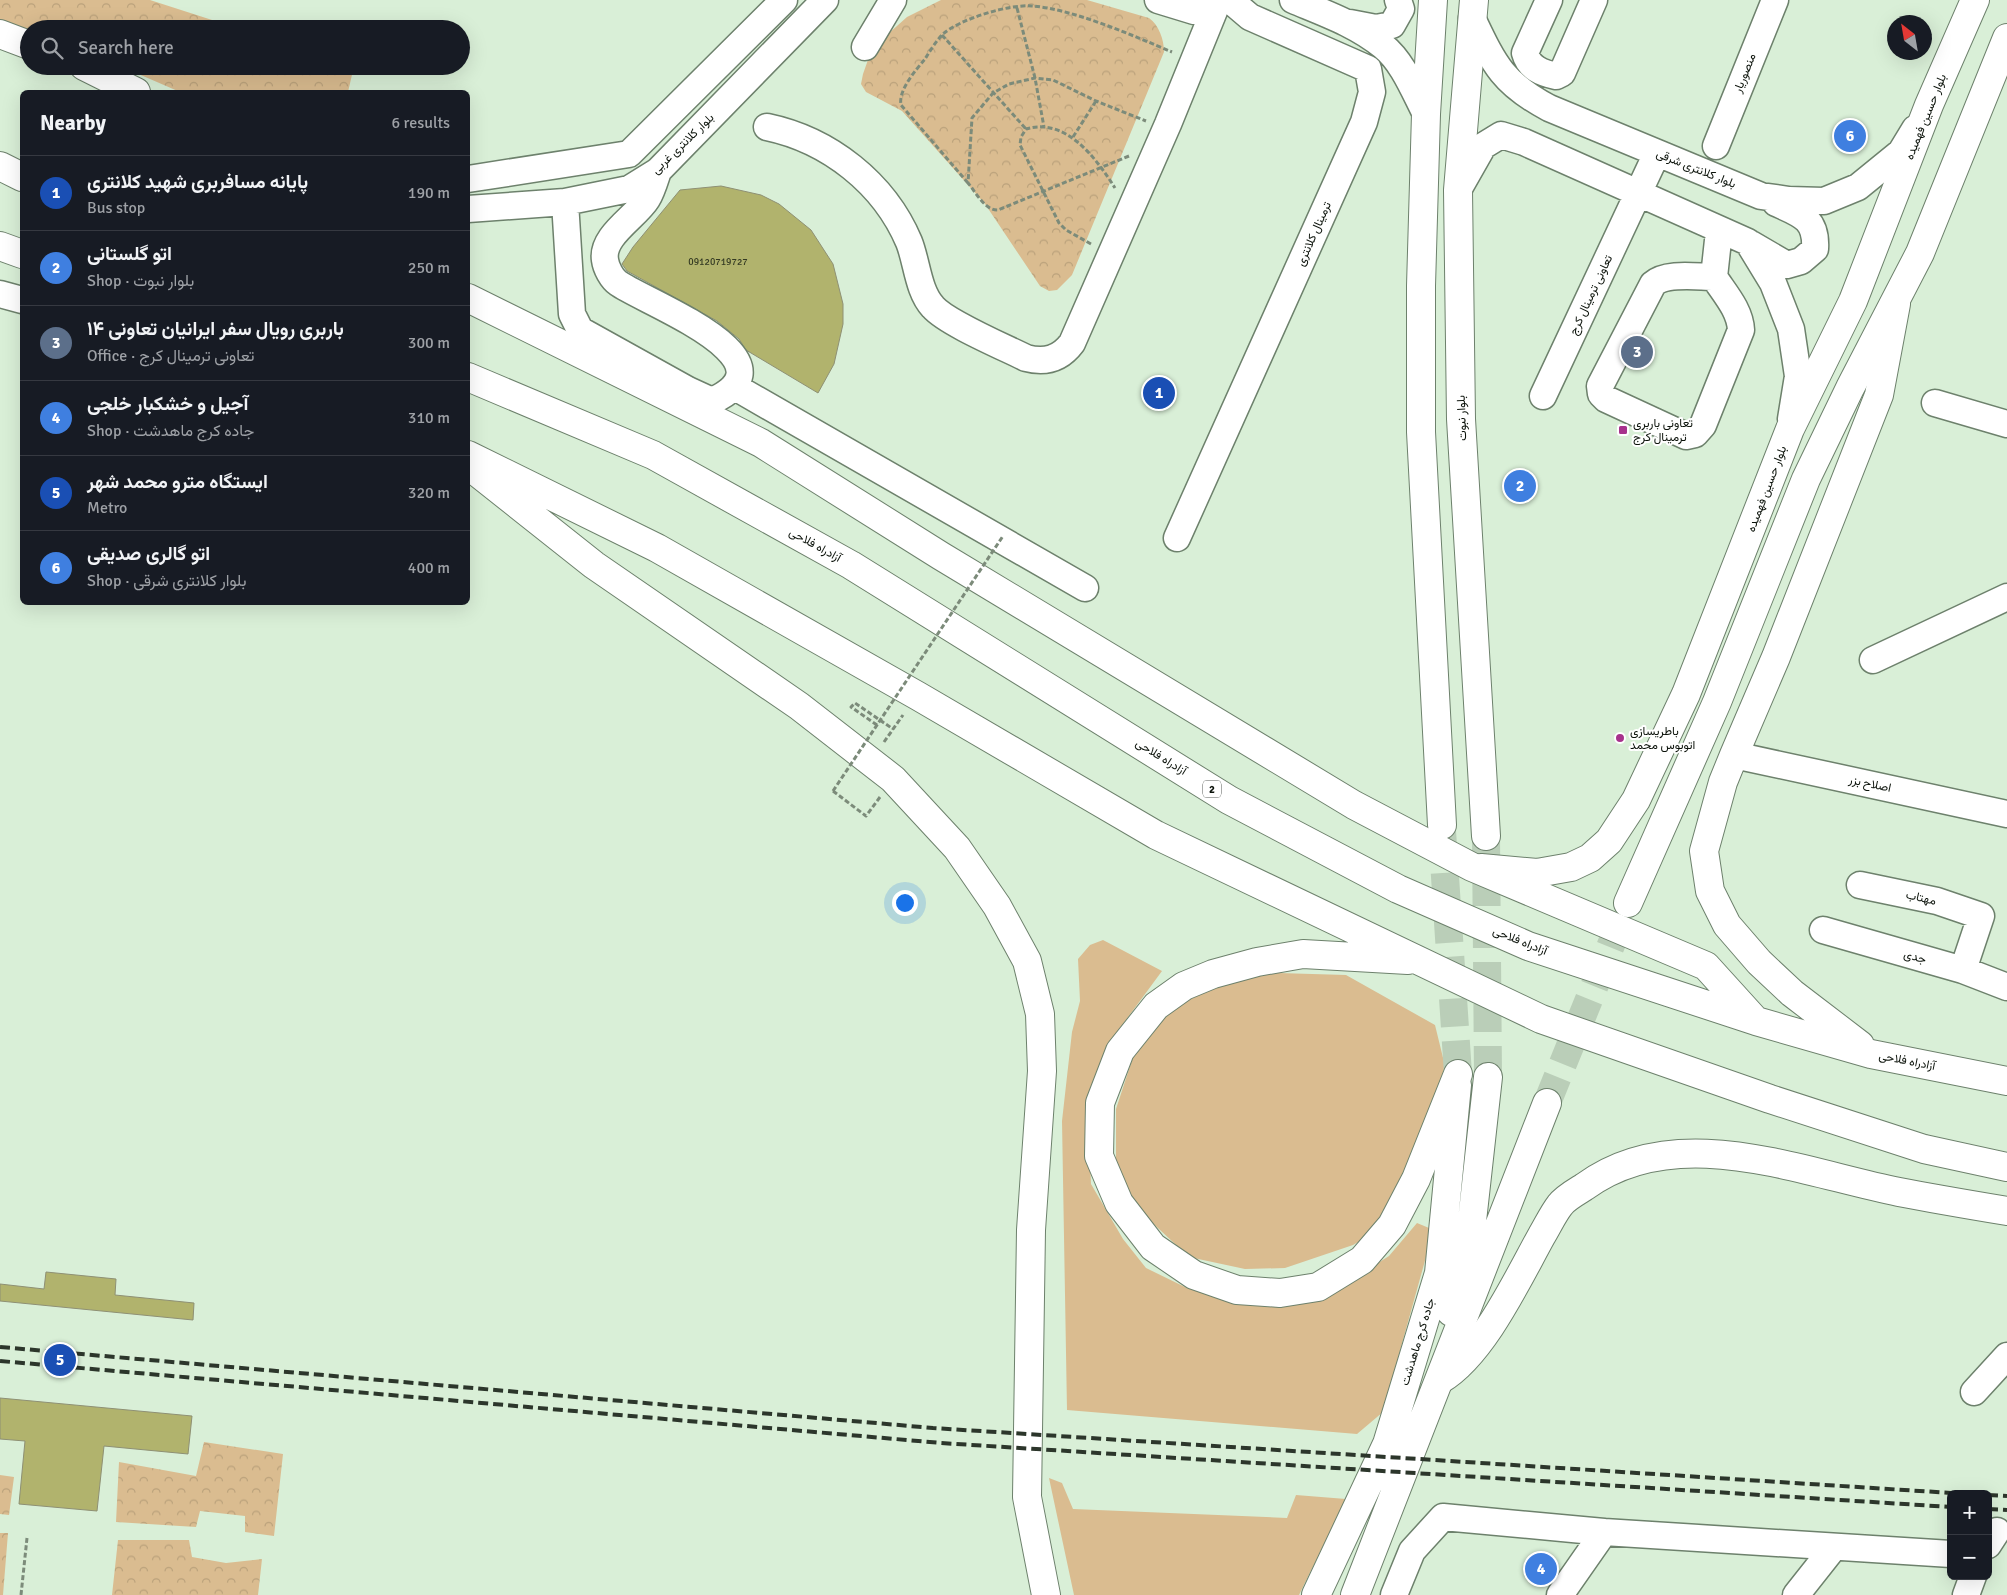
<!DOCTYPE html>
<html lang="en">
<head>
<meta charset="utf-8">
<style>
  body { margin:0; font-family:Signika,Vazirmatn,sans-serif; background:#20242c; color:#f1f3f6 }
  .controls { position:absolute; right:15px; bottom:15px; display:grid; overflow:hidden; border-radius:8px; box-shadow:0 5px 20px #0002 }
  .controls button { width:45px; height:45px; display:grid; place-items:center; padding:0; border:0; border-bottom:1px solid #363941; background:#171b24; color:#f1f3f6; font:25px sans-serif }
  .compass { position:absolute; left:1887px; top:15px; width:45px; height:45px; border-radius:50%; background:#171b24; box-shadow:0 5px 20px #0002; rotate:329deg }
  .you { position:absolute; left:904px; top:902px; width:18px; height:18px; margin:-12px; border:4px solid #fff; border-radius:50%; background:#1a73e8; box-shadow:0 0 0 8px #1a73e833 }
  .badge { display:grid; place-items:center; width:32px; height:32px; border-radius:50%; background:#1a73e8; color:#fff; font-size:16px; font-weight:700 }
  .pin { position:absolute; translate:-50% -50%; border:2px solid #fff; box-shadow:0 1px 5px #0006 }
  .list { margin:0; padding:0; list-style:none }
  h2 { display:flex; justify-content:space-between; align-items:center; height:65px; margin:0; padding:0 20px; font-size:21px }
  h2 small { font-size:16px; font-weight:400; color:#9ea1a6 }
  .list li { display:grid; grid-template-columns:32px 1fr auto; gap:15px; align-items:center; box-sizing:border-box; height:75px; padding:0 20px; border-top:1px solid #363941 }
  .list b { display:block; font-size:19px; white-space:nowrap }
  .list p { margin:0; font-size:16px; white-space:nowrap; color:#9ea1a6 }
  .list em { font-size:16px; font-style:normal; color:#9ea1a6 }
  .icon { flex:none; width:28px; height:28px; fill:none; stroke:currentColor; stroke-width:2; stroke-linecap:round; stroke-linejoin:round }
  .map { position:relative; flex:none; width:2007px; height:1595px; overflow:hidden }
  .search { position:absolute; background:#171b24; box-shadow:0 5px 20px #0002; left:20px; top:20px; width:450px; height:55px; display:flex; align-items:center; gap:12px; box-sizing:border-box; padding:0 18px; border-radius:28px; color:#9ea1a6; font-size:19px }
  .panel { position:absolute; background:#171b24; box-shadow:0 5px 20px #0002; left:20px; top:90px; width:450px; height:515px; border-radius:8px }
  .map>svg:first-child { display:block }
</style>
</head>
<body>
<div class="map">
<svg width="2007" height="1595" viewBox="0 0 2007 1595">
  <defs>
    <pattern id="forest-crowns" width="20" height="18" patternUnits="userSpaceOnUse" patternTransform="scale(1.25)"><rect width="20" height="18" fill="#dabc90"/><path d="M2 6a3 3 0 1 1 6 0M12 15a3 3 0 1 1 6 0" fill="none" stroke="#baa17b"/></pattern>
  </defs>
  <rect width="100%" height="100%" fill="#d9efd7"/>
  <path fill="#dabc90" d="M1103,940L1162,971L1109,1043L1093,1094L1089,1139L1091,1184L1123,1239L1146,1268L1187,1288L1235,1300L1333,1292L1389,1256L1417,1223L1429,1228L1426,1257L1383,1412L1357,1434L1067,1410L1062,1121L1072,1032L1080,1001L1078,959L1090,945Z
    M1249,972L1346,975L1435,1025L1445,1066L1415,1156L1382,1228L1353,1245L1285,1268L1245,1269L1189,1257L1130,1202L1116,1163V1109L1135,1051L1169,1009Z
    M1049,1478L1062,1483L1073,1509L1287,1518L1296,1495L1346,1499L1299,1595H1074Z"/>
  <path fill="url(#forest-crowns)" d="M0,0H150L240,29H29V32L0,22Z
    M941,0H1087L1149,18C1159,25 1164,40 1164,52L1072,275L1057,290L1049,291L1040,286L985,204L902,111L866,92L861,84L863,74L869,57L888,34L907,17Z
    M120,66H354L348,92H180Z
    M204,1442L283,1454L274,1536L245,1532V1516L200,1511L196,1527L116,1522L119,1462L196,1476Z
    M0,1475L14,1477L9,1515L0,1514Z
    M0,1533H8L3,1595H0Z
    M118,1540H189L192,1557L226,1563L262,1559L258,1595H112Z"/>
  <path fill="#b1b36d" stroke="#8e9074" d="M721,186L761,195L779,204L811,230L833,264L843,304V324L834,364L818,393L746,350L739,339L717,321L627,271L622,264L633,247L680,190Z
    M46,1272L116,1279L115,1295L194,1303L193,1320L0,1301V1284L44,1289Z
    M0,1398L192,1416L188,1454L104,1446L97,1511L19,1504L25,1441L0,1439Z"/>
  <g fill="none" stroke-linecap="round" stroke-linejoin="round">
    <path stroke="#baceb8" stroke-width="28" stroke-dasharray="28 14" stroke-linecap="butt" d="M1442,831L1458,1074
      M1486,836L1488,1077
      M1547,1103L1626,908"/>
    <defs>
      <path id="minor" d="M1158,0L1194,11H1214
        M1293,0C1324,13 1356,24 1383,46C1403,62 1414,91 1426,114
        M1549,0L1525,53C1529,68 1542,73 1556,76L1562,73L1594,0
        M1472,18C1494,64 1502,83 1549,108L1761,196L1789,200L1824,201L1858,187L1901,152L1915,129
        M1350,23L1376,28L1392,25L1401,9L1398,0
        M865,47L893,0
        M767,127C829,140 884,183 909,242C917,262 918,291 933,307C947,323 1004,347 1026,358C1045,363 1060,359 1072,343L1168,124L1214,11L1215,0
        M1716,146L1775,0
        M468,179L629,154L784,0
        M1458,190L1483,146L1501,135L1524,142L1748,242L1773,283L1791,329L1798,376L1791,419
        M565,202L572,314L580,330L688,390L712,401C802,360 646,303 618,283C612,279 606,268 605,260C601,236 636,217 647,199C652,191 655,180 658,171
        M468,209L565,202L629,189L658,171L825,0
        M1751,244L1787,265L1801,261L1815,249C1817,218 1800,214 1776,203
        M1714,277C1697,277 1666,272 1653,284L1600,386L1601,394L1606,399L1686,436L1695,434L1703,425L1741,330C1740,310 1725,294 1714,277L1719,231
        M0,294L22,300
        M735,387L1085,588
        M1543,396L1657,153
        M1935,403L2007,424
        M1177,538L1364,122L1372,92L1368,69L1250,17L1230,0
        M1873,660L2007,597
        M1734,755L2007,814
        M1860,885L1937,901L1981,916L1963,970
        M1823,930L1963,970L2007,987
        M1974,1392L2007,1356
        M1604,1532L1951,1554
        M1988,1545L1997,1531
        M1394,1595L1412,1551L1443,1517L1604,1532L1560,1595
        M1796,1595L1834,1547
        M1966,1595L1973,1576"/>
      <path id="major" d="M1433,0L1426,114L1421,286V432L1442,825
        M1474,0L1458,190L1461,419L1486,836
        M1481,868L1537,873L1571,867L1590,858L1609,841L1636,800L1686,694L1790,429L1853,301L1929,105L1975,0
        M1628,903L1717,702L1806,479L1850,388L1920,253L2007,38
        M1451,1312L1470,1239L1488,1077
        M1316,1595L1387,1444L1439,1273L1457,1085
        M1355,1595L1547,1103"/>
      <path id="highway" d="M0,34L29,45
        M84,66L136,92
        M0,166L22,177
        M0,246L22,254
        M468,298L761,443L941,556L1354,805L1472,867L1706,966L1755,1020
        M468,377L653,455L851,565L1229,800L1398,889L1528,946L1756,1021L1871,1054L2007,1081
        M468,455L657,548L918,696L1156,835L1541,1019L1770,1099L1924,1149L2007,1167
        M478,473L594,565L799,706L893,779L957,848L997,906L1027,961L1040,1014L1042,1071L1031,1230L1027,1497L1046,1595
        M1408,960L1303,954L1257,962L1213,974L1184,986L1156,1006L1120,1051L1100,1103L1099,1156L1119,1203L1153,1247L1194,1275L1237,1290L1280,1293L1318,1287L1362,1260L1392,1225L1416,1179L1458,1074
        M1860,1045L1792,993L1759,962L1727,925L1710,891L1704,851L1723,782L1734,755L1776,657L1879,395L1896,304
        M1441,1379C1483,1354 1518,1278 1542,1235C1548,1225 1553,1214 1560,1205C1565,1198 1576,1192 1584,1187C1676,1119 1799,1172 1899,1192C1935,1199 1971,1205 2007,1211"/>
    </defs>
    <use href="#minor" stroke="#6d816c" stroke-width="29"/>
    <use href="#major" stroke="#6d816c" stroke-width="30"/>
    <use href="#highway" stroke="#6d816c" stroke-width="30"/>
    <path stroke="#7c8b7a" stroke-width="3" stroke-dasharray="5 2.5" stroke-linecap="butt" d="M1017,8L1035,78L1044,127
      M942,35L1026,129
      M1073,137L1096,101
      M1129,156L998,210C985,211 975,191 968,183L972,118L993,93L1009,84L1035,78L1053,80L1096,101L1146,121
      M968,183L901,105C898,90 916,70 925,59C930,51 936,41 943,34C960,19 1009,4 1032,6C1073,9 1134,36 1172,52
      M1091,244L1066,230L1059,223L1020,145L1021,137L1026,129C1066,117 1096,158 1115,188
      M877,725L851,707L855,703L893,729
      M884,742L903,715
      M833,791L866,816L880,797
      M21,1595L27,1538"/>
    <use href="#minor" stroke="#fff" stroke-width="26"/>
    <use href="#major" stroke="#fff" stroke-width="28"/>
    <use href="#highway" stroke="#fff" stroke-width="28"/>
    <path stroke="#2c362b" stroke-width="4" stroke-dasharray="10 5" stroke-linecap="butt" d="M0,1347L933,1428L1967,1494
      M0,1361L941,1443L1951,1507
      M1988,1495L2007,1496
      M1988,1509L2007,1510"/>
    <path stroke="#7c8b7a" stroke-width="3" stroke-dasharray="5 2.5" stroke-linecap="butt" d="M833,791L1003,536"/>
  </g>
  <g fill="#a7328c" stroke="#fff" stroke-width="2">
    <rect x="1618" y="425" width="10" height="10" rx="2.5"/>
    <circle cx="1620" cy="738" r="5"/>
  </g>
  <g text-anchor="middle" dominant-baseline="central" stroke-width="4" stroke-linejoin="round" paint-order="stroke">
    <g font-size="10" fill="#343a23">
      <text x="718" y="262">09120719727</text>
    </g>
    <rect fill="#fff" stroke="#545954" stroke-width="1" x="1203" y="780.5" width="18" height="17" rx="4"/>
    <g font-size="11" font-weight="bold" fill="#0b120a">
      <text x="1212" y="789">2</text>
    </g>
    <g font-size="12" fill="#0b120a" stroke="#fff">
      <text transform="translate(1745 73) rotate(-68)">منصوریار</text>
      <text transform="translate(1926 117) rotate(-68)">بلوار حسین فهمیده</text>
      <text transform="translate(683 144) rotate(-44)">بلوار کلانتری غربی</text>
      <text transform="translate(1696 169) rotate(22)">بلوار کلانتری شرقی</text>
      <text transform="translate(1314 234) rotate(-66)">ترمینال کلانتری</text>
      <text transform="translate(1591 295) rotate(-65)">تعاونی ترمینال کرج</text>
      <text transform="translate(1462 418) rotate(-92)">بلوار نبوت</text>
      <text transform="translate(1767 489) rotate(-69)">بلوار حسین فهمیده</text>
      <text transform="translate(815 545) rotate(29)">آزادراه فلاحی</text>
      <text transform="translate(1161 757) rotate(32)">آزادراه فلاحی</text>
      <text transform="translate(1870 784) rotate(12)">اصلاح بزر</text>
      <text transform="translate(1921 898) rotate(13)">مهتاب</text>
      <text transform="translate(1520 941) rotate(22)">آزادراه فلاحی</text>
      <text transform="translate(1915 957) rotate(16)">جدی</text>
      <text transform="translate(1907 1061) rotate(11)">آزادراه فلاحی</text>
      <text transform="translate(1418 1342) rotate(-73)">جاده کرج ماهدشت</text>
    </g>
    <g font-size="12" fill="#0b120a" stroke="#fff" text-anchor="start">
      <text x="1633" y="423">تعاونی باربری<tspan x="1633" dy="14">ترمینال کرج</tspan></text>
      <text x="1630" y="731">باطریسازی<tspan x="1630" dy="14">اتوبوس محمد</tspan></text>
    </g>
  </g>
</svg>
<div class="controls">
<button>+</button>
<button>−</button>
</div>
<svg class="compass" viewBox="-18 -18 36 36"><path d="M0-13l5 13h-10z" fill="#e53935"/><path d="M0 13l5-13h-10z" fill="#9ea1a6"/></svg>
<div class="you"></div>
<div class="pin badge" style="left:1159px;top:393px;background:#1a4fb4">1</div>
<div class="pin badge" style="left:1520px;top:486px;background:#3f7fe0">2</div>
<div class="pin badge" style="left:1637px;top:352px;background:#5c6f8a">3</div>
<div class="pin badge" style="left:1541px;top:1569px;background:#3f7fe0">4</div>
<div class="pin badge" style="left:60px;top:1360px;background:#1a4fb4">5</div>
<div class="pin badge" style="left:1850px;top:136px;background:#3f7fe0">6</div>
<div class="search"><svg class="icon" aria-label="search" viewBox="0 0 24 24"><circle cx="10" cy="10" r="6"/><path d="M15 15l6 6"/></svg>Search here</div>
<section class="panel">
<h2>Nearby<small>6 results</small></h2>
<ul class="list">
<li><span class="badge" style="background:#1a4fb4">1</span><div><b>پایانه مسافربری شهید کلانتری</b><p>Bus stop</p></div><em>190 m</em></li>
<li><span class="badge" style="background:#3f7fe0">2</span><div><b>اتو گلستانی</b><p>Shop · بلوار نبوت</p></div><em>250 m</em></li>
<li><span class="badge" style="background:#5c6f8a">3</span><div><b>باربری رویال سفر ایرانیان تعاونی ۱۴</b><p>Office · تعاونی ترمینال کرج</p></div><em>300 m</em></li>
<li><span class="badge" style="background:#3f7fe0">4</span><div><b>آجیل و خشکبار خلجی</b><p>Shop · جاده کرج ماهدشت</p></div><em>310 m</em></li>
<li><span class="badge" style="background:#1a4fb4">5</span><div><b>ایستگاه مترو محمد شهر</b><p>Metro</p></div><em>320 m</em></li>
<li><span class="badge" style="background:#3f7fe0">6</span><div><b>اتو گالری صدیقی</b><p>Shop · بلوار کلانتری شرقی</p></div><em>400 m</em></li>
</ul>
</section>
</div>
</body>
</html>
